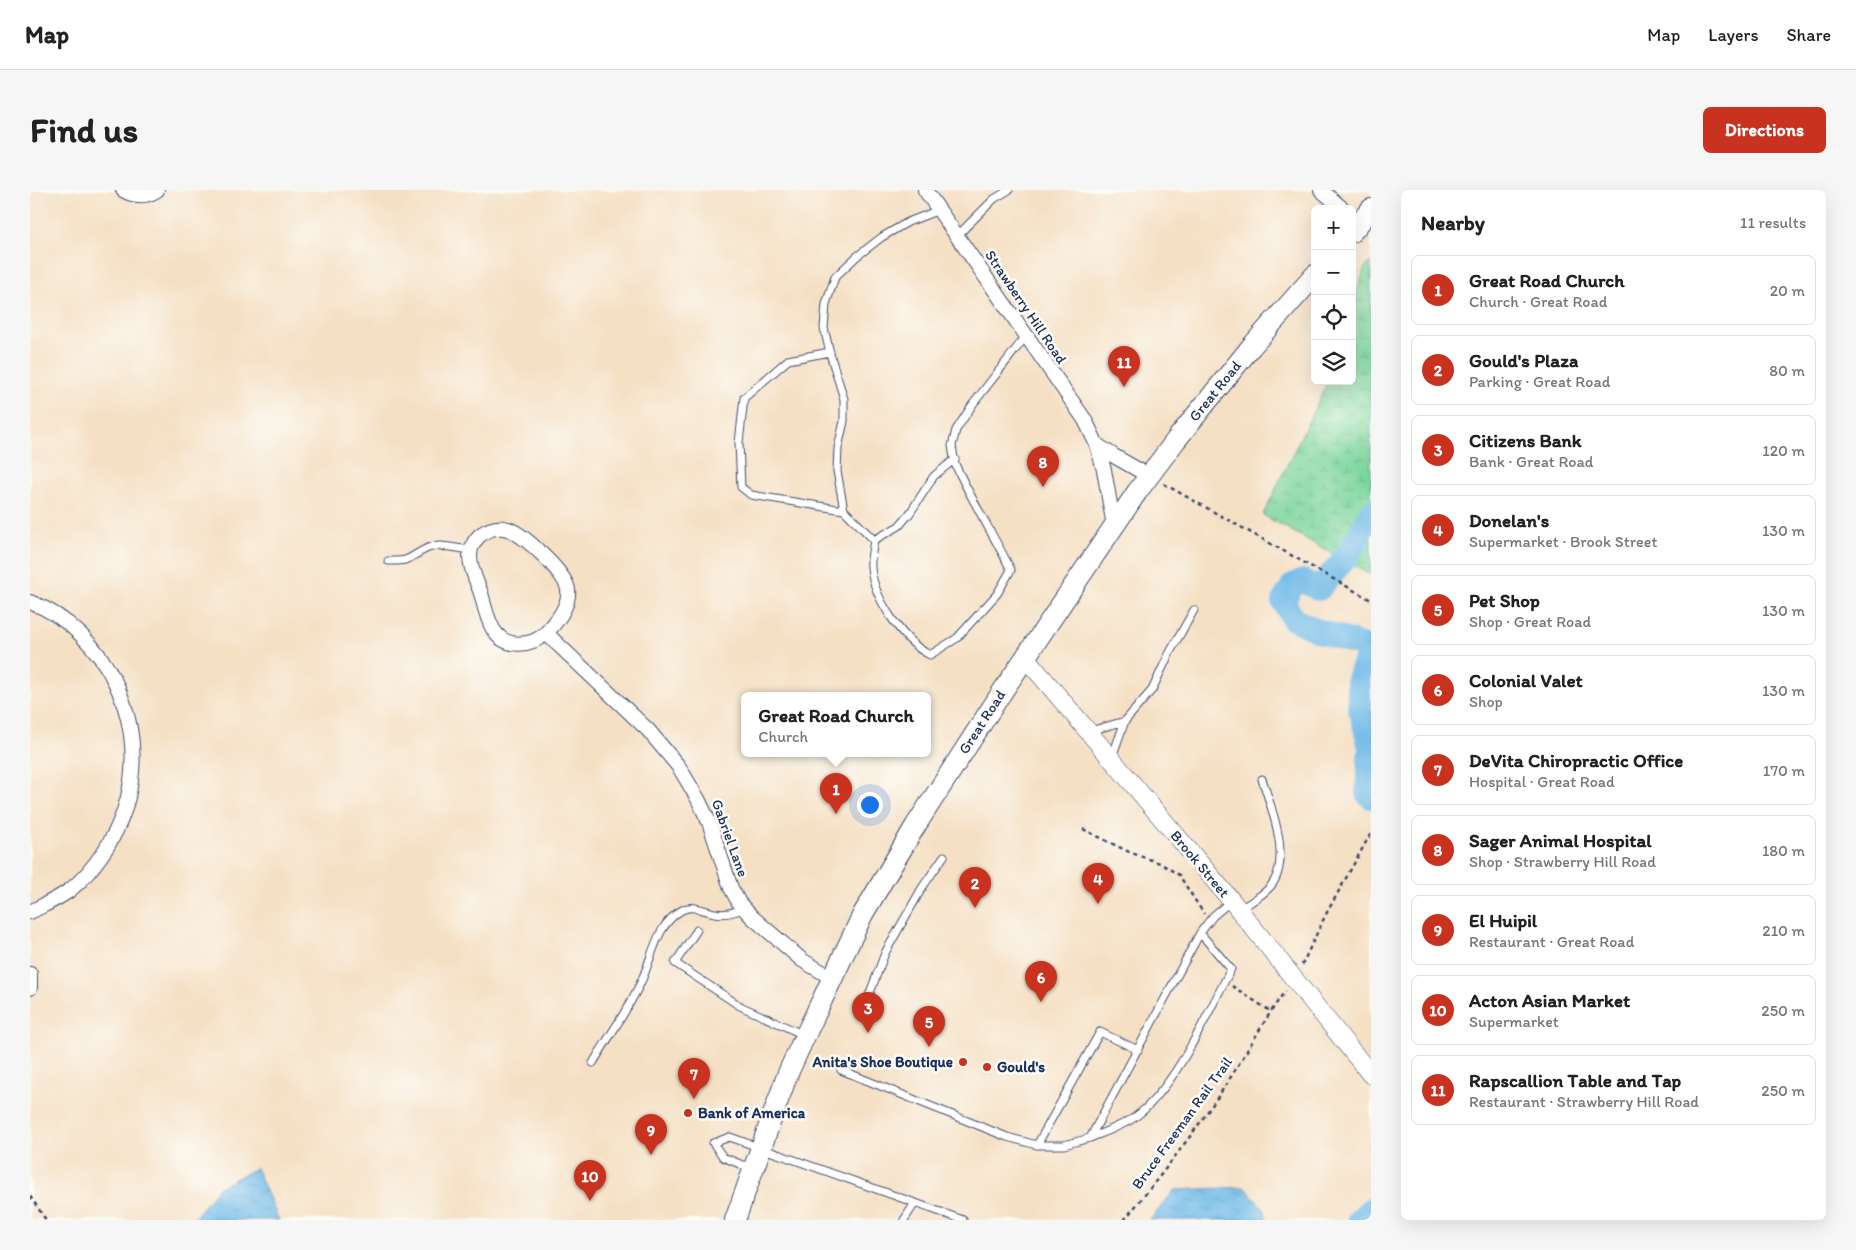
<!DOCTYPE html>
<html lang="en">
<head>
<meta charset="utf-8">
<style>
  body { margin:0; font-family:Itim,sans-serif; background:#f6f6f6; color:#222 }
  .controls { position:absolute; right:15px; top:15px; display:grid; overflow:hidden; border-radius:8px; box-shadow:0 5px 20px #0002 }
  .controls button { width:45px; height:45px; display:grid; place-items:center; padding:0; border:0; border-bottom:1px solid #e0e0e0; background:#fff; color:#222; font:25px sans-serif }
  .you { position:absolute; left:839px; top:614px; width:18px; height:18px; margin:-12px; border:4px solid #fff; border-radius:50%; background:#1a73e8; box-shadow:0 0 0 8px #1a73e833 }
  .badge { display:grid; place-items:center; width:32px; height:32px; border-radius:50%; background:#c8321e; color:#fff; font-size:16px; font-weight:700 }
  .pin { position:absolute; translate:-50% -41px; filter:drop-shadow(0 1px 2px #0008) }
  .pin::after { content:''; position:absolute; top:26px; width:18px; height:15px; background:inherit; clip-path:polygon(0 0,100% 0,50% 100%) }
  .popup { position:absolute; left:711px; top:502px; width:190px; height:65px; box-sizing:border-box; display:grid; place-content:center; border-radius:8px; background:#fff; filter:drop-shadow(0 1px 4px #0005); font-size:16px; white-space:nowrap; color:#767676 }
  .popup b { font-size:19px; color:#222 }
  .popup::after { content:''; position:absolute; left:50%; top:100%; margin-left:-10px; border:10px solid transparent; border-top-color:#fff }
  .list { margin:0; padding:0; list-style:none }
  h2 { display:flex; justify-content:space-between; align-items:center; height:65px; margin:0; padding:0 20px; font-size:21px }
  h2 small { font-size:16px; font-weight:400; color:#767676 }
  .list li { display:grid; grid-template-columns:32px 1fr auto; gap:15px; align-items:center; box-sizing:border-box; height:70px; margin:0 10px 10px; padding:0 10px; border:1px solid #e0e0e0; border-radius:8px }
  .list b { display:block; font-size:19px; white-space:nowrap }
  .list p { margin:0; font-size:16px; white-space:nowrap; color:#767676 }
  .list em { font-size:16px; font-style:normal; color:#767676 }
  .icon { flex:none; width:28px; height:28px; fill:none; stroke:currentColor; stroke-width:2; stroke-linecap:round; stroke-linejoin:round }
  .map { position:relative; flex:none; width:1341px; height:1030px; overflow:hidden; border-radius:8px }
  header { display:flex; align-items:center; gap:30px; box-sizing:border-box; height:70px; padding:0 25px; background:#fff; border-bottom:1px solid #e0e0e0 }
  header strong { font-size:24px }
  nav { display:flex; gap:28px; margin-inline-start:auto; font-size:18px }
  .intro { display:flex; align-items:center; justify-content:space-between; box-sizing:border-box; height:120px; padding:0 30px }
  h1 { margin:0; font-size:35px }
  .button { padding:12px 22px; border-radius:8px; background:#c8321e; color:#fff; font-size:18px; font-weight:700 }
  main { display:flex; gap:30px; padding:0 30px }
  aside { flex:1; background:#fff; border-radius:8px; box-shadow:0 5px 20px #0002 }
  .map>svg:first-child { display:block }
</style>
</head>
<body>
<header>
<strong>Map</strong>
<nav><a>Map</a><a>Layers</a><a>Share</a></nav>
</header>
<div class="intro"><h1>Find us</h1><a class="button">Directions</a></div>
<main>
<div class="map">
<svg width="1341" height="1030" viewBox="0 0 1341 1030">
  <defs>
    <pattern id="wetland-marsh" width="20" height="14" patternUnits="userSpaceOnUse" patternTransform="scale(1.25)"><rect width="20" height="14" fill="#7bd59c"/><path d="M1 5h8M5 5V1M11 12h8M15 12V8" fill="none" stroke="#6ab789"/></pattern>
    <pattern id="water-ripples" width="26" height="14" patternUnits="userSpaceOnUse" patternTransform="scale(1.25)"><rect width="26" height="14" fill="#6eb9e7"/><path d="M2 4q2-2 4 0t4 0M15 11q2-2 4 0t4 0" fill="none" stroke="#5a97be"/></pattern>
  </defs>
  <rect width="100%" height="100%" fill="#fdfcf7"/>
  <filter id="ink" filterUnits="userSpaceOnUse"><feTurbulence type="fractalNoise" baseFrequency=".02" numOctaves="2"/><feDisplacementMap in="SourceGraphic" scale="10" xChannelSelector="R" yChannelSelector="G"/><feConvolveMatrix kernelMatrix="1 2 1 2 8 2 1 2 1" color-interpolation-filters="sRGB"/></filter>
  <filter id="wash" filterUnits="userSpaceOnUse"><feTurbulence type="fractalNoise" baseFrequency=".0096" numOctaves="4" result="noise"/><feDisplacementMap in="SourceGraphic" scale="20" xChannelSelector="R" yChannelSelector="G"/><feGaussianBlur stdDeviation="1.12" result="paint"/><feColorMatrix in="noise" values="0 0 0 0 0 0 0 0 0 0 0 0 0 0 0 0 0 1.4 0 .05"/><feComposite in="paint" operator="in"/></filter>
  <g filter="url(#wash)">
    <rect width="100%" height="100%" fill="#f5e0c4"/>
    <path fill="url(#wetland-marsh)" stroke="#4b827d" d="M1341,72V385L1233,325L1298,191H1322V118L1335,77Z"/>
    <path fill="url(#water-ripples)" stroke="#4474a2" d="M226,978L249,1030H163L188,998Z
      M1214,997L1234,1018L1237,1030H1120L1145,1000Z"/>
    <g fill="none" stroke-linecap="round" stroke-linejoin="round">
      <path stroke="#6eb9e7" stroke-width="24" d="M1341,322L1320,362L1289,399L1273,391L1263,395L1253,411L1263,429L1286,440L1334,456L1338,462L1328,489L1330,519L1340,557L1337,603L1341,607
        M1329,1030L1341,1019"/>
    </g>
  </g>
  <g filter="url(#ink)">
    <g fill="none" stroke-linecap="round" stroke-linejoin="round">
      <defs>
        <path id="service" d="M927,46L964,9L979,0
          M800,162L758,170L714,208L709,253L711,297L721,305L814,320
          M925,269L904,286L880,323L869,336L844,350C843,359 840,368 841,377C843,407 873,452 900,465L927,448L967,404L981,380C963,344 942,311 925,274L922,256L926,240L943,214L996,146
          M844,350L814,320L807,281L808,258L814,231V209L801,167L794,138L796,114L805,87L826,67L852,47L878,32L909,20
          M358,371C383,372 379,366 398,358C410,353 429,359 441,360
          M1060,541L1095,531
          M1082,567L1095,531L1122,500L1139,464L1164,420
          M1209,720C1219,713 1232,706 1240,697C1263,671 1241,617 1232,589
          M667,740L645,773L710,816L774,845
          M838,808L855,763L892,698L914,666
          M563,873C578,848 595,824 608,798C622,773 624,735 652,720C663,714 673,721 685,723C696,725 704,723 714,718
          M811,880L977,947L1007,955H1034L1060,948L1170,743L1183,726L1201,711
          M1060,948C1075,942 1092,936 1105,927C1145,899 1178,822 1201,779L1170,743
          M1007,955L1070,842L1108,860
          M722,979L693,967L683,953L700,947L933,1030
          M874,1030L885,1013"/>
        <path id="minor" d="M93,0C105,7 116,7 127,0
          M895,0L1055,230L1067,255L1074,280L1084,336
          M1291,0L1313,19
          M1067,255L1084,266L1119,286
          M0,412C38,426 69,458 86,494C111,549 108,609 75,660C65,675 54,689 40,700C28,709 14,715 0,722
          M516,443C501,457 474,459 463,439C457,429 454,415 451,403C447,392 440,379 440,366C440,359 444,351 449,346C457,339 468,336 478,339C492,343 537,384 538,400C540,415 526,433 516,443L618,540L649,577L668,609L679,632L701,698L709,713L722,727L772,770L802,788
          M0,784V798"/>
        <path id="tertiary" d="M995,467L1201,710L1341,885"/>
        <path id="secondary" d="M1322,42L1341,19
          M705,1030L758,883L775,846L833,724L886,635L974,499L1107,302L1146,250L1221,157L1285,85"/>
      </defs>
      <use href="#service" stroke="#3c4a6d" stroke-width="9"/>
      <use href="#minor" stroke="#3c4a6d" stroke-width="16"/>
      <use href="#tertiary" stroke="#3c4a6d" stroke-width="19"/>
      <use href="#secondary" stroke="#3c4a6d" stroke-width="22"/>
      <path stroke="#3c4a6d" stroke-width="2.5" stroke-dasharray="4 4" stroke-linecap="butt" d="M1134,294L1341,410
        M1053,639L1099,662L1130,673L1149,685L1174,724
        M1272,775L1295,726L1341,643
        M1202,796L1240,821
        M0,1006L16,1030
        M1094,1030C1126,992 1157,952 1185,911C1210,875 1230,836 1255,801"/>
      <use href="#service" stroke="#fff" stroke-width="7"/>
      <use href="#minor" stroke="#fff" stroke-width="14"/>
      <use href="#tertiary" stroke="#fff" stroke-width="18"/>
      <use href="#secondary" stroke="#fff" stroke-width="20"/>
    </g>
  </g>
  <g fill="#c8321e" stroke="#fdfcf7" stroke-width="2">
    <circle cx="933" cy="872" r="5"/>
    <circle cx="957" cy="877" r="5"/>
    <circle cx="658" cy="923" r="5"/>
  </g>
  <g text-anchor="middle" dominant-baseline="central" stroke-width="5" stroke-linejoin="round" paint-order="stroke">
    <g font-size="15" fill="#1b2f5e" stroke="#fdfcf7">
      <text transform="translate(996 117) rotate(56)">Strawberry Hill Road</text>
      <text transform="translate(1185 201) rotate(-51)">Great Road</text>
      <text transform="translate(952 532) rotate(-57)">Great Road</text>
      <text transform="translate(700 648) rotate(70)">Gabriel Lane</text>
      <text transform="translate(1170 674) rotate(50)">Brook Street</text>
      <text transform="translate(1152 933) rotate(-54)">Bruce Freeman Rail Trail</text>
    </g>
    <g font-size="15" font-weight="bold" fill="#1b2f5e" stroke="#fdfcf7" text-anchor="start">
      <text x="923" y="872" text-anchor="end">Anita's Shoe Boutique</text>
      <text x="967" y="877">Gould's</text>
      <text x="668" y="923">Bank of America</text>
    </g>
  </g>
</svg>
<div class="controls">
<button>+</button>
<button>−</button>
<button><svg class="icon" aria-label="locate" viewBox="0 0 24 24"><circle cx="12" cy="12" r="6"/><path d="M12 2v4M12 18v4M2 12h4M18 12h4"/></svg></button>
<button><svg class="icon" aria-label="layers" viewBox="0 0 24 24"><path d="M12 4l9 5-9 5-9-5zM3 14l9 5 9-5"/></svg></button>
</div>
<div class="you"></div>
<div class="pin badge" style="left:806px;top:624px">1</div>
<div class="popup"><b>Great Road Church</b>Church</div>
<div class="pin badge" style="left:945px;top:718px">2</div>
<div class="pin badge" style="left:838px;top:843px">3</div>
<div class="pin badge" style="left:1068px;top:714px">4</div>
<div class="pin badge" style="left:899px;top:857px">5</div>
<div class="pin badge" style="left:1011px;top:812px">6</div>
<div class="pin badge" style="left:664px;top:909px">7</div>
<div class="pin badge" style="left:1013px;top:297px">8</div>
<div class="pin badge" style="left:621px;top:965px">9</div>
<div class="pin badge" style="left:560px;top:1011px">10</div>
<div class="pin badge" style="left:1094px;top:197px">11</div>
</div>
<aside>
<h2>Nearby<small>11 results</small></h2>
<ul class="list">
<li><span class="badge">1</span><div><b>Great Road Church</b><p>Church · Great Road</p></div><em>20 m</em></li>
<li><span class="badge">2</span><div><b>Gould's Plaza</b><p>Parking · Great Road</p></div><em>80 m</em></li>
<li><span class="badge">3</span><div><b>Citizens Bank</b><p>Bank · Great Road</p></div><em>120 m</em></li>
<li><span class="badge">4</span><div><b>Donelan's</b><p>Supermarket · Brook Street</p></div><em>130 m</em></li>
<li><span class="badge">5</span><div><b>Pet Shop</b><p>Shop · Great Road</p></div><em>130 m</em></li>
<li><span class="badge">6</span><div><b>Colonial Valet</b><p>Shop</p></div><em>130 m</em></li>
<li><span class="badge">7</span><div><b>DeVita Chiropractic Office</b><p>Hospital · Great Road</p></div><em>170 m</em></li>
<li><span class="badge">8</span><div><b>Sager Animal Hospital</b><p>Shop · Strawberry Hill Road</p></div><em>180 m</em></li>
<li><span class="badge">9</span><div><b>El Huipil</b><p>Restaurant · Great Road</p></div><em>210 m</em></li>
<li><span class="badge">10</span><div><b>Acton Asian Market</b><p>Supermarket</p></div><em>250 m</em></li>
<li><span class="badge">11</span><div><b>Rapscallion Table and Tap</b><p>Restaurant · Strawberry Hill Road</p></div><em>250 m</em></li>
</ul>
</aside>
</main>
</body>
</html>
